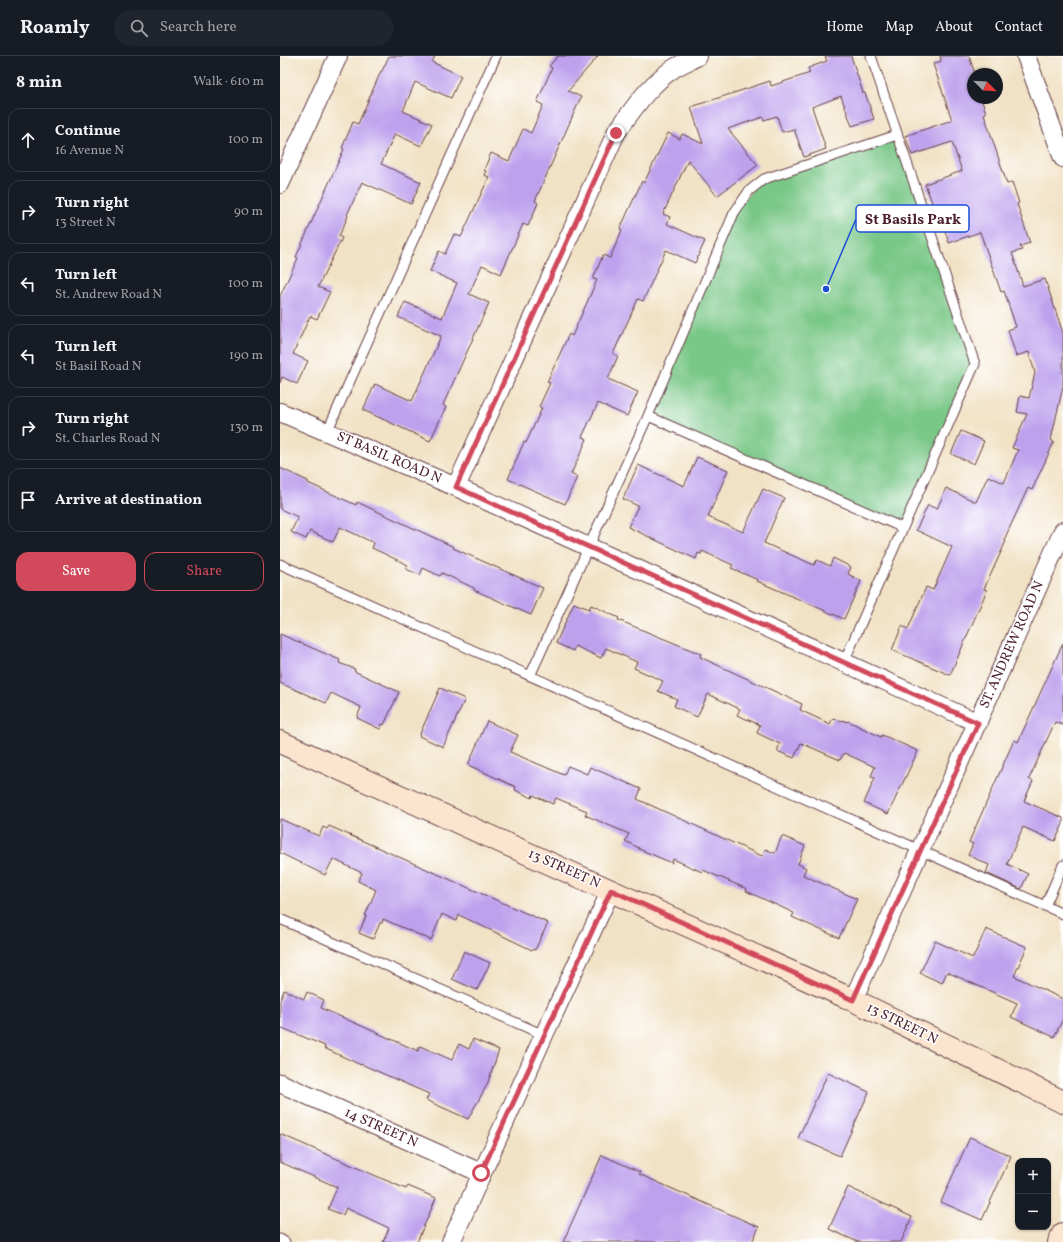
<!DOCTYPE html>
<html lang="en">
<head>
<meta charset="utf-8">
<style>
  body { margin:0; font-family:Vollkorn,serif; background:#20242c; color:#f1f3f6 }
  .controls { position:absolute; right:12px; bottom:12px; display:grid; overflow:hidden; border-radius:8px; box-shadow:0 1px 3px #0004 }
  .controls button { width:36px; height:36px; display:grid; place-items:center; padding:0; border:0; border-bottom:1px solid #363941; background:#171b24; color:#f1f3f6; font:20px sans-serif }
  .compass { position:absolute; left:687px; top:12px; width:36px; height:36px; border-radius:50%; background:#171b24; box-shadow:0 1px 3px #0004; rotate:114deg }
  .stop { position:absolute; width:12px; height:12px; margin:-9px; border:3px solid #d1495b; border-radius:50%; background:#fff }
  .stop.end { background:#d1495b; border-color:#fff; box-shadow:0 1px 4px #0008 }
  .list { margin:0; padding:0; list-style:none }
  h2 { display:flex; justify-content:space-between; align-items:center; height:52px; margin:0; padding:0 16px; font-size:17px }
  h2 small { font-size:13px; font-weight:400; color:#9ea1a6 }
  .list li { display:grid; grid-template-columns:26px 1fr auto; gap:12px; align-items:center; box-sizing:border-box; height:64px; margin:0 8px 8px; padding:0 8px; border:1px solid #363941; border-radius:12px }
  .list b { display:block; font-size:15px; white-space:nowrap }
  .list p { margin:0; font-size:13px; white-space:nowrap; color:#9ea1a6 }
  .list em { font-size:13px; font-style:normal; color:#9ea1a6 }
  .actions { display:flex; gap:8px; padding:12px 16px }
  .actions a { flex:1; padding:9px 0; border:1px solid #d1495b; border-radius:12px; text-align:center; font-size:14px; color:#d1495b }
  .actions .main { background:#d1495b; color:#fff }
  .icon { flex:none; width:22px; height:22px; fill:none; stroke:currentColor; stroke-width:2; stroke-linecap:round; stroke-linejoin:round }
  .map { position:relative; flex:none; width:783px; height:1186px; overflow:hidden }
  header { display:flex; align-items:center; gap:24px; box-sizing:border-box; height:56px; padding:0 20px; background:#171b24; border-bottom:1px solid #363941 }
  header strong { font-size:19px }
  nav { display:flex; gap:22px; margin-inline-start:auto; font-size:14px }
  .search { width:280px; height:36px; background:#20242c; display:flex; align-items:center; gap:10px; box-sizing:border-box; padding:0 14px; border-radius:22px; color:#9ea1a6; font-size:15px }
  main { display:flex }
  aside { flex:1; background:#171b24 }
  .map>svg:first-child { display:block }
</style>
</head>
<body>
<header>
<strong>Roamly</strong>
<div class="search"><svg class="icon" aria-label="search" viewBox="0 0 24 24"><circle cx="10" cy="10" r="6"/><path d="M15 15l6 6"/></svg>Search here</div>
<nav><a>Home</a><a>Map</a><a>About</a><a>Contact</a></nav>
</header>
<main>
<aside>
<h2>8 min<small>Walk · 610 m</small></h2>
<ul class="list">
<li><svg class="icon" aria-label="ahead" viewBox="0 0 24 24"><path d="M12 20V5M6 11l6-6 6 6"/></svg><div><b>Continue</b><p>16 Avenue N</p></div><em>100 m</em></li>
<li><svg class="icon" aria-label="right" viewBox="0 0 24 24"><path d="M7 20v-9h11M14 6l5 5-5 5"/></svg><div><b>Turn right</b><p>13 Street N</p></div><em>90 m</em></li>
<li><svg class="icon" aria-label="left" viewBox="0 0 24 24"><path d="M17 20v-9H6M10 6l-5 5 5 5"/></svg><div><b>Turn left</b><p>St. Andrew Road N</p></div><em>100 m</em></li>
<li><svg class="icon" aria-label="left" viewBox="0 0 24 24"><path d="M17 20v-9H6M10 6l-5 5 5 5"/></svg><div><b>Turn left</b><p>St Basil Road N</p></div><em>190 m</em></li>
<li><svg class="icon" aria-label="right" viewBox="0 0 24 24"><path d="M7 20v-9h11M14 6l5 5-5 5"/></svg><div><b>Turn right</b><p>St. Charles Road N</p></div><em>130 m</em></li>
<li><svg class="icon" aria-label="arrive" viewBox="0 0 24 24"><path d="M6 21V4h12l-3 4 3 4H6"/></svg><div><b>Arrive at destination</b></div></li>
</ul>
<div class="actions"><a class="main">Save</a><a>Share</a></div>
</aside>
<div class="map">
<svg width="783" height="1186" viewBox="0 0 783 1186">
  <rect width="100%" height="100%" fill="#fff"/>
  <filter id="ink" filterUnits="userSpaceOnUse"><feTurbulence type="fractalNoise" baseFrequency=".025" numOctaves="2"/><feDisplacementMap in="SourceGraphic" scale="8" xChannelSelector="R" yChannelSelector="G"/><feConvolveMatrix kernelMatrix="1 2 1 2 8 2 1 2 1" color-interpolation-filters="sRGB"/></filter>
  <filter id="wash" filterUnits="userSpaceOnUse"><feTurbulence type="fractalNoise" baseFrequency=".012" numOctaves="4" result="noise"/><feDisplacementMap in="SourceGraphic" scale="16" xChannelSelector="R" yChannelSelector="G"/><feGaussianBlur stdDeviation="0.9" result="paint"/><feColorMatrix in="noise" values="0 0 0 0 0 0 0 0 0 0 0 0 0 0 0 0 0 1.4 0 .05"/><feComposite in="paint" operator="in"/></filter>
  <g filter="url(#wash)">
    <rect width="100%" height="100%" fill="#f1e2c5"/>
    <path fill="#7ac888" stroke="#62745a" d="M617,79L695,308L623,472L368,360L454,157L477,128Z"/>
    <g id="blocks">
      <path fill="#bda1ed" d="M109,0H155L152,6L181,20L171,42L135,26L123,55L152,68L141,90L115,78L101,108L141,126L131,148L82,126L67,159L68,160L59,180L62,182L38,231L50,236L37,263L30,260L13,298L28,305L17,328L2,321L0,327V240L18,202L16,201L64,93L62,92L73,66L78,68L101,15H102Z
        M278,0H318L288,35L301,41L255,145L258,147L248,170L243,168L221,218L202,209L189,238L209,247L163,349L166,351L150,385L83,354L95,328L132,345L161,280L118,261L125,246L162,262L177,227L150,215L159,195L165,198L174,178L181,181L209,121L204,119L206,115L204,114L211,97L229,105L243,73L251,77L263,49L257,46L272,12L269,10Z
        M545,0H571L583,37H585L594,63L572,70L561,40L532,51L546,93L524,101L514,73L502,76L497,60L484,64L483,61L448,73L478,109L437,140L408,104L383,158L390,161L387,168L425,185L415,207L386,194L363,245L358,243L333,298L338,300L328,323L358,336L347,360L318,347L302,381L307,383L291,418L297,421L285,448L228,423L244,386L246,387L262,352L259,351L270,327L267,326L289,278L292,280L317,224L313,223L323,199L330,202L342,174L340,173L362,125L364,127L388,77L400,83L402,78L423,88L411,51L490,25L491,30L530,17L528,12L547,5Z
        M660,0H689L695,18H692L693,42H701L706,57L704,58L727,128L732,126L739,147L737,148L750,187L740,190L742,194L732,197L743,230L765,223L783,277V330L771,384L774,386L752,434L748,432L724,484L726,485L704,533L707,534L670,619L612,594L622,570L628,573L646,531L653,534L672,491L636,474L648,449L657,453L666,432L696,446L708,420L724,427L738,394L732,392L747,358L737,356L740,340L749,342L755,317L749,296L736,300L728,274L736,271L724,235L721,236L700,176L669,187L656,148L653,149L645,128L682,115L672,86L632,99L625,80L672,64L653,8L661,5Z
        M681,375L704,385L694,408L671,398Z
        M417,401L448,414L428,461L463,476L483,433L504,442L484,487L534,509L537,504L550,510L553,502L571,511L568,518L581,525L564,563L477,525L478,524L451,512L453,509L422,495L421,498L418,497L416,503L348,471L358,450L343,443L358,409L404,430Z
        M0,412L28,425V427L76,449L77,446L174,491L173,492L263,532L251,559L194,534V532L162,517L160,520L143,512L140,519L126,513L128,509L92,492L94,487L60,471L53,486L30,475L26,483L11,476L18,461L0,453Z
        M294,547L309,553L311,549L339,562L338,564L421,598L420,601L522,648L520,654L550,668L553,662L561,665L562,664L567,666L568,665L601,681L602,679L638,695L608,758L584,747L595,722L591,720L595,711L564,697L560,704L521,687L514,702L497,695L500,688L477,677L480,669L457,659L460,653L428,638L417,661L394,650L397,643L378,635L383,625L354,612L357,606L326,592L321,602L295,590L293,595L276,587Z
        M0,578L60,604L59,607L75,613L74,615L119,636L104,669L102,668L100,673L77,662L81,651L51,637L46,647L0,627Z
        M783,587V669L775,666L749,723L753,725L744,745L783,762V768L775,785L743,771L727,808L748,818L741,833L706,817L709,809L688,799L693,788L689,786L734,684L738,686Z
        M160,632L185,643L163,691L139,680Z
        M207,665L238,679L230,696L284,719L288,710L307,718L310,711L361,733L357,743L482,800L485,793L495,797L502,780L525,790L518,808L526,812L523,819L577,843L559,882L512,861L514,857L466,835L467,833L423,814L422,816L393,803L392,807L359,793V792L345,785L349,778L305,759L307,755L276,742L273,748L253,739L252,742L235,734L236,731L188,709Z
        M0,763L39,780L43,771L47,773L49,770L268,867L255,894L253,893L252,894L179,859L177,865L162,858L151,884L103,863L102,867H100L93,883L79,877L86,860H85L96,834L78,825L82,817L53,803L45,819L0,797Z
        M706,873L747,891L734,920L783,943V963L774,981L731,961L737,947L667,916L662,927L640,917L655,885L693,902Z
        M184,895L210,907L197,934L172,923Z
        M4,934L24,943L27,936L44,944L41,952L138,995L140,990L172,1004L179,988L189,993L193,983L219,994L207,1029L188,1063L146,1044L149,1038L81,1008V1009L44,992L45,990L0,971V945Z
        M548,1017L589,1036L560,1100L518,1082Z
        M0,1078L126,1133L128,1130L156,1142L137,1186H103L109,1172L66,1152L63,1159L48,1153L57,1131L0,1106Z
        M690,1081L731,1100L702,1164L661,1146Z
        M322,1099L360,1116L359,1118L479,1171L472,1186H283Z
        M568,1131L632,1161L621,1186H578L549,1173Z"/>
    </g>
  </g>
  <g filter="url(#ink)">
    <use href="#blocks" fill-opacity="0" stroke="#633c42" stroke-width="1"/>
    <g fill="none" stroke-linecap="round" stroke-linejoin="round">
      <defs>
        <path id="lane" d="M368,360L454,157L469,135L484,123L617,79
          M47,376L216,0
          M0,508L783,858
          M564,606L695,308L591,0
          M250,620L368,360L623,472
          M765,850L783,809
          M0,863L264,979
          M0,1183L5,1186"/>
        <path id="street" d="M746,0L783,102
          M0,128L58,0
          M0,356L176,431L698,667
          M176,431L336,77C353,53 370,27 396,11C403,7 411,4 418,0
          M573,944L783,475
          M0,1027L201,1117
          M171,1186L264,979L331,834"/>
        <path id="secondary" d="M0,686L573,944L783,1046
          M779,1186L783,1178"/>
      </defs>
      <use href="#lane" stroke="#633c42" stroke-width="11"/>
      <use href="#street" stroke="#633c42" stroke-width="20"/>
      <use href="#secondary" stroke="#633c42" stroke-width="24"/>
      <use href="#lane" stroke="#fff" stroke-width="9"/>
      <use href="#street" stroke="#fff" stroke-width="18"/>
      <use href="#secondary" stroke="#fce5cf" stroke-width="22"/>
    </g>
  </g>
  <g fill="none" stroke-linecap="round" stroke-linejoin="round" filter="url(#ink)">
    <path stroke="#d1495b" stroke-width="5" d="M201,1117L331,834L573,944L698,667L176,431L336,77"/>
  </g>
  <g text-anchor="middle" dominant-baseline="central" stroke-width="3" stroke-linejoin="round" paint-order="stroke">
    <g font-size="14" fill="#4a1f2b" stroke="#fff">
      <text transform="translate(109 402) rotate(23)">ST BASIL ROAD N</text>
      <text transform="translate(732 589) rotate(-66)">ST. ANDREW ROAD N</text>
      <text transform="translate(284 813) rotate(24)">13 STREET N</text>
      <text transform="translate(622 968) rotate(26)">13 STREET N</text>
      <text transform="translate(101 1072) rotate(24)">14 STREET N</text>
    </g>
  </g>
  <path fill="none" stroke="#1d4ed8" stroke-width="1.5" d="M546 233L576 163"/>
  <circle fill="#1d4ed8" stroke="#fff" stroke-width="1.5" cx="546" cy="233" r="4"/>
  <rect fill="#fff" stroke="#1d4ed8" stroke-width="1.5" x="576" y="149" width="113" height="27" rx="4"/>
  <g font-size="15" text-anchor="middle" font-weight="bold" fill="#4a1f2b">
    <text x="633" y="168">St Basils Park</text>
  </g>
</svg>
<div class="controls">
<button>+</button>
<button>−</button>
</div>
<svg class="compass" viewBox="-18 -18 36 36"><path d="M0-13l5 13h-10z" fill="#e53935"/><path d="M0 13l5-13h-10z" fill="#9ea1a6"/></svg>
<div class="stop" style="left:201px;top:1117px"></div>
<div class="stop end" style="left:336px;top:77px"></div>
</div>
</main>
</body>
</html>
